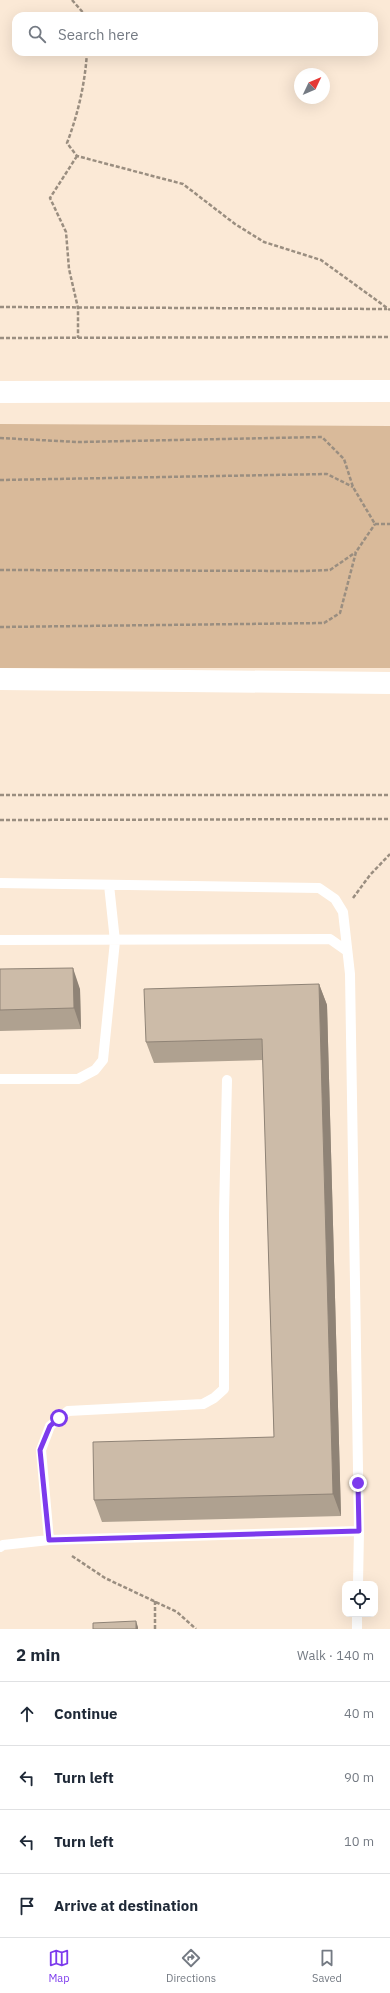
<!DOCTYPE html>
<html lang="en">
<head>
<meta charset="utf-8">
<style>
  body { margin:0; font-family:"IBM Plex Sans",sans-serif; background:#f6f6f7; color:#1f2937 }
  .controls { position:absolute; right:12px; bottom:12px; display:grid; overflow:hidden; border-radius:8px; box-shadow:0 4px 16px #0002 }
  .controls button { width:36px; height:36px; display:grid; place-items:center; padding:0; border:0; border-bottom:1px solid #e0e1e3; background:#fff; color:#1f2937; font:20px sans-serif }
  .compass { position:absolute; left:294px; top:68px; width:36px; height:36px; border-radius:50%; background:#fff; box-shadow:0 4px 16px #0002; rotate:46deg }
  .stop { position:absolute; width:12px; height:12px; margin:-9px; border:3px solid #7c3aed; border-radius:50%; background:#fff }
  .stop.end { background:#7c3aed; border-color:#fff; box-shadow:0 1px 4px #0008 }
  .list { margin:0; padding:0; list-style:none }
  h2 { display:flex; justify-content:space-between; align-items:center; height:52px; margin:0; padding:0 16px; font-size:17px }
  h2 small { font-size:13px; font-weight:400; color:#747a83 }
  .list li { display:grid; grid-template-columns:26px 1fr auto; gap:12px; align-items:center; box-sizing:border-box; height:64px; padding:0 16px; border-top:1px solid #e0e1e3 }
  .list b { display:block; font-size:15px; white-space:nowrap }
  .list em { font-size:13px; font-style:normal; color:#747a83 }
  .icon { flex:none; width:22px; height:22px; fill:none; stroke:currentColor; stroke-width:2; stroke-linecap:round; stroke-linejoin:round }
  .map { position:relative; flex:none; width:390px; height:1629px; overflow:hidden }
  .search { position:absolute; background:#fff; box-shadow:0 4px 16px #0002; left:12px; right:12px; top:12px; height:44px; display:flex; align-items:center; gap:10px; box-sizing:border-box; padding:0 14px; border-radius:12px; color:#747a83; font-size:15px }
  .sheet { height:308px; background:#fff }
  nav { display:flex; justify-content:space-around; align-items:center; box-sizing:border-box; height:56px; border-top:1px solid #e0e1e3; background:#fff; font-size:11px; color:#747a83 }
  nav a { display:grid; justify-items:center; gap:2px }
  nav .on { color:#7c3aed }
  .map>svg:first-child { display:block }
</style>
</head>
<body>
<div class="map">
<svg width="390" height="1629" viewBox="0 0 390 1629">
  <rect width="100%" height="100%" fill="#fbe9d6"/>
  <path fill="#d9ba9a" d="M0,424L390,426V668H0Z"/>
  <g fill="none" stroke-linecap="round" stroke-linejoin="round">
    <path stroke="#9a8e80" stroke-width="2.5" stroke-dasharray="4 2" stroke-linecap="butt" d="M72,0L86,16
      M87,52C85,84 78,114 67,143L77,156L183,184L235,224L264,242L321,260L390,310
      M77,156L50,198L66,232L69,269L78,308V338
      M0,307L387,309
      M0,338L390,337
      M0,438L78,442L322,437L344,459L353,487L375,524
      M0,480L327,474L353,487
      M375,524H390
      M0,570L305,571L330,570L356,552
      M0,627L324,623L340,613L356,552L375,524
      M0,795H390
      M0,820L390,819
      M353,898L370,875L390,854
      M72,1556L105,1578L177,1612L196,1629
      M155,1601V1629"/>
    <path stroke="#fff" stroke-width="10" d="M0,883L319,888L335,899L343,912L350,974L359,1531L358,1584
      M0,940L330,939L347,951
      M0,1079H78L95,1070L103,1060L115,941L109,885
      M227,1080L224,1214V1389L214,1398L203,1404L68,1411L50,1426L41,1450L49,1540L359,1531
      M0,1547L3,1545L49,1540
      M357,1629V1614"/>
    <path stroke="#fff" stroke-width="22" d="M0,392L390,391
      M0,679L390,683"/>
  </g>
  <path fill="#afa190" d="M0,969L80,989L81,1029L0,1031Z
    M319,984L327,1005L341,1516L102,1522L94,1500L274,1437L263,1060L154,1063L146,1042Z"/>
  <path fill="#8f8376" d="M73,968L80,989L81,1029L74,1008Z
    M319,984L327,1005L341,1516L333,1494Z
    M136,1621L138,1627V1629H136Z"/>
  <path fill="#ccbba8" stroke="#8f8376" d="M73,968L74,1008L0,1010V969Z
    M319,984L333,1494L94,1500L93,1442L274,1437L262,1039L146,1042L144,989Z
    M136,1621V1629H93V1623Z"/>
  <g fill="none" stroke-linecap="round" stroke-linejoin="round">
    <path stroke="#7c3aed" stroke-width="5" d="M59,1418L50,1426L40,1450L49,1540L359,1531L358,1483"/>
  </g>
</svg>
<div class="controls">
<button><svg class="icon" aria-label="locate" viewBox="0 0 24 24"><circle cx="12" cy="12" r="6"/><path d="M12 2v4M12 18v4M2 12h4M18 12h4"/></svg></button>
</div>
<svg class="compass" viewBox="-18 -18 36 36"><path d="M0-13l5 13h-10z" fill="#e53935"/><path d="M0 13l5-13h-10z" fill="#747a83"/></svg>
<div class="stop" style="left:59px;top:1418px"></div>
<div class="stop end" style="left:358px;top:1483px"></div>
<div class="search"><svg class="icon" aria-label="search" viewBox="0 0 24 24"><circle cx="10" cy="10" r="6"/><path d="M15 15l6 6"/></svg>Search here</div>
</div>
<section class="sheet">
<h2>2 min<small>Walk · 140 m</small></h2>
<ul class="list">
<li><svg class="icon" aria-label="ahead" viewBox="0 0 24 24"><path d="M12 20V5M6 11l6-6 6 6"/></svg><div><b>Continue</b></div><em>40 m</em></li>
<li><svg class="icon" aria-label="left" viewBox="0 0 24 24"><path d="M17 20v-9H6M10 6l-5 5 5 5"/></svg><div><b>Turn left</b></div><em>90 m</em></li>
<li><svg class="icon" aria-label="left" viewBox="0 0 24 24"><path d="M17 20v-9H6M10 6l-5 5 5 5"/></svg><div><b>Turn left</b></div><em>10 m</em></li>
<li><svg class="icon" aria-label="arrive" viewBox="0 0 24 24"><path d="M6 21V4h12l-3 4 3 4H6"/></svg><div><b>Arrive at destination</b></div></li>
</ul>
</section>
<nav>
<a class="on"><svg class="icon" aria-label="map" viewBox="0 0 24 24"><path d="M3 6l6-2 6 2 6-2v14l-6 2-6-2-6 2zM9 4v14M15 6v14"/></svg>Map</a>
<a><svg class="icon" aria-label="directions" viewBox="0 0 24 24"><path d="M12 3l9 9-9 9-9-9zM9 14v-3h6M13 9l2 2-2 2"/></svg>Directions</a>
<a><svg class="icon" aria-label="saved" viewBox="0 0 24 24"><path d="M7 4h10v16l-5-4-5 4z"/></svg>Saved</a>
</nav>
</body>
</html>
